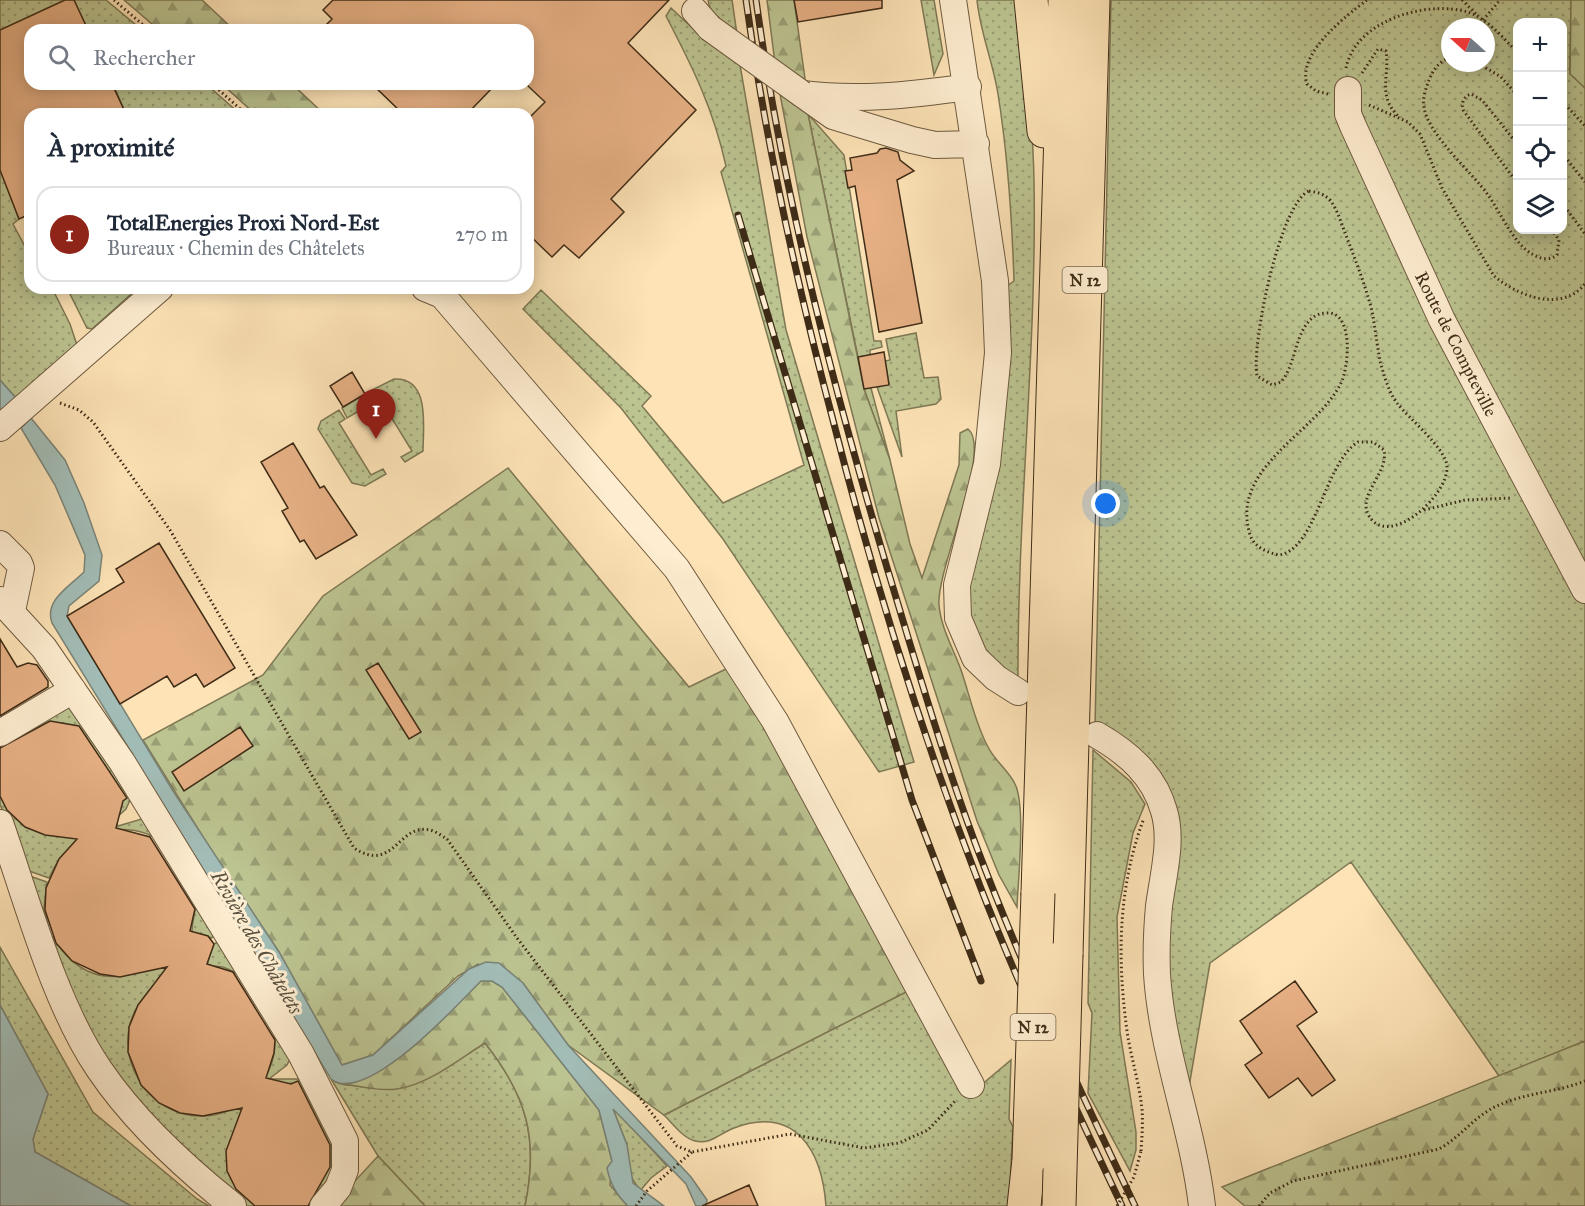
<!DOCTYPE html>
<html lang="fr">
<head>
<meta charset="utf-8">
<style>
  body { margin:0; font-family:"IM FELL Great Primer",serif; background:#f2f2f3; color:#1f2937 }
  .controls { position:absolute; right:18px; top:18px; display:grid; overflow:hidden; border-radius:12px; box-shadow:0 3px 15px #0003 }
  .controls button { width:54px; height:54px; display:grid; place-items:center; padding:0; border:0; border-bottom:2px solid #e0e1e3; background:#fff; color:#1f2937; font:30px sans-serif }
  .compass { position:absolute; left:1441px; top:18px; width:54px; height:54px; border-radius:50%; background:#fff; box-shadow:0 3px 15px #0003; rotate:291deg }
  .you { position:absolute; left:1106px; top:504px; width:21px; height:21px; margin:-15px; border:4px solid #fff; border-radius:50%; background:#1a73e8; box-shadow:0 0 0 9px #1a73e833 }
  .badge { display:grid; place-items:center; width:39px; height:39px; border-radius:50%; background:#8f2418; color:#fff; font-size:20px; font-weight:700 }
  .pin { position:absolute; translate:-50% -50px; filter:drop-shadow(0 2px 3px #0008) }
  .pin::after { content:''; position:absolute; top:32px; width:21px; height:18px; background:inherit; clip-path:polygon(0 0,100% 0,50% 100%) }
  .list { margin:0; padding:0; list-style:none }
  h2 { display:flex; justify-content:space-between; align-items:center; height:78px; margin:0; padding:0 24px; font-size:26px }
  h2 small { font-size:20px; font-weight:400; color:#747a83 }
  .list li { display:grid; grid-template-columns:39px 1fr auto; gap:18px; align-items:center; box-sizing:border-box; height:96px; margin:0 12px 12px; padding:0 12px; border:2px solid #e0e1e3; border-radius:18px }
  .list b { display:block; font-size:22px; white-space:nowrap }
  .list p { margin:0; font-size:20px; white-space:nowrap; color:#747a83 }
  .list em { font-size:20px; font-style:normal; color:#747a83 }
  .icon { flex:none; width:33px; height:33px; fill:none; stroke:currentColor; stroke-width:2; stroke-linecap:round; stroke-linejoin:round }
  .map { position:relative; flex:none; width:1585px; height:1206px; overflow:hidden }
  .search { position:absolute; background:#fff; box-shadow:0 3px 15px #0003; left:24px; top:24px; width:510px; height:66px; display:flex; align-items:center; gap:15px; box-sizing:border-box; padding:0 21px; border-radius:18px; color:#747a83; font-size:22px }
  .panel { position:absolute; background:#fff; box-shadow:0 3px 15px #0003; left:24px; top:108px; width:510px; height:186px; border-radius:18px }
  .map>svg:first-child { display:block }
</style>
</head>
<body>
<div class="map">
<svg width="1585" height="1206" viewBox="0 0 1585 1206">
  <defs>
    <pattern id="grass-dots" width="8" height="8" patternUnits="userSpaceOnUse" patternTransform="scale(1.5)"><rect width="8" height="8" fill="#bcc491"/><path d="M2 2h.1M6 6h.1" fill="none" stroke="#9a9f75" stroke-width="1.8" stroke-linecap="round"/></pattern>
    <pattern id="forest-firs" width="22" height="20" patternUnits="userSpaceOnUse" patternTransform="scale(1.5)"><rect width="22" height="20" fill="#bcc491"/><path d="M5 1l3.5 6h-7zM16 11l3.5 6h-7z" fill="#9a9f75"/></pattern>
  </defs>
  <rect width="100%" height="100%" fill="#fde3b6"/>
  <filter id="stains"><feTurbulence type="fractalNoise" baseFrequency=".00333" numOctaves="4"/><feColorMatrix values="0 0 0 0 .2 0 0 0 0 .09 0 0 0 0 .02 0 0 0 .5 -.17"/></filter>
  <radialGradient id="worn" r=".72"><stop offset=".6" stop-color="#630" stop-opacity="0"/><stop offset="1" stop-color="#630" stop-opacity=".3"/></radialGradient>
  <path fill="url(#grass-dots)" stroke="#7e7854" stroke-width="1.5" fill-rule="evenodd" d="M0,0H65L0,30Z
    M74,0H106L142,30H88Z
    M708,0H732L737,34C724,24 710,16 708,0Z
    M921,0H934L943,54L934,75Z
    M977,0H1019C1025,60 1033,120 1034,181C1037,348 1017,516 1018,683L987,661L965,616L1006,287L1014,281C1012,219 1008,156 998,94C993,62 980,32 977,0Z
    M1111,0H1571L1570,73L1585,88V1041L1499,1076L1351,862L1210,963L1189,1087H1183L1166,959L1175,836L1095,726ZM1518,22H1562V230H1518ZM1450,27H1486V63H1450Z
    M671,8L703,38L740,65L786,330L914,762L879,772L723,539L621,408L523,309L541,290L651,396L642,406L723,503L804,465L721,172L726,166C713,108 693,68 666,16Z
    M113,84H206L240,114H126Z
    M808,114L844,155L874,341H881L882,347L870,350V355L858,357Z
    M0,170L19,219L13,224L30,256V288H52L70,324L77,345L16,398L0,380Z
    M67,288H140V292L133,299L130,295L92,329L87,328Z
    M916,333L924,378L938,377L941,399L936,404L896,411L902,457L877,387L889,384L885,361L890,360L886,339Z
    M394,379C431,377 423,428 423,451L405,462L401,457L412,451L380,399L374,402L368,392Z
    M871,388L890,460L864,389Z
    M365,394L371,404L347,418L342,408Z
    M339,410L345,419L339,423L371,475L383,469L386,474L365,486L352,483L318,429L321,421Z
    M68,701L134,791L126,809L115,819L118,826L145,818L223,931L211,938L208,936L193,940C188,925 200,910 193,896C185,880 174,858 163,845C143,823 99,827 77,842C64,851 55,864 49,878L23,869L0,804V740Z
    M1093,750L1131,782L1145,804L1133,833L1117,917L1120,1032L1136,1132V1150L1130,1171L1088,1093L1092,1013L1088,1003Z
    M24,874L47,882L44,908L48,925L39,927Z
    M53,937C91,1000 140,975 191,948C174,966 151,985 138,1006C108,1053 148,1118 203,1116C221,1116 235,1109 248,1097C265,1082 275,1065 275,1042C274,1014 238,953 205,969L214,944L226,937L291,1057L287,1065L269,1079H302L343,1148L317,1206H239L125,1097L46,943Z
    M0,947L93,1112L197,1199L209,1206H131L35,1152L33,1139L48,1094L0,1005Z
    M908,991L953,1063L967,1097L1011,1060L1009,1119L1013,1127L1009,1206H826C822,1151 796,1105 734,1128C720,1133 711,1145 695,1141C683,1138 673,1124 664,1115Z
    M485,1043C527,1096 539,1139 525,1206H425L378,1156L331,1079C338,1085 348,1085 357,1086C417,1095 437,1072 485,1043Z
    M612,1106L667,1166L651,1178L640,1191L630,1175L627,1145Z"/>
  <path fill="url(#forest-firs)" stroke="#7e7854" stroke-width="1.5" d="M124,0H202L234,30H159Z
    M767,0H794L806,86L775,63Z
    M1571,0H1585V88L1570,74Z
    M222,84H292L324,114H255Z
    M780,94L808,114L864,389L890,460L910,544L922,578L959,465L960,433L968,429C993,449 936,569 939,605C941,628 953,648 961,670C970,696 975,723 988,747C995,761 1009,771 1015,784C1026,806 1018,880 1017,907L999,875L977,821L879,518L807,237Z
    M508,468L689,687L730,667L754,703L908,991L664,1115L568,1045L523,983L478,964L458,976L373,1055L342,1065L279,952L216,858L143,740L263,675L323,596Z
    M481,981H492L502,987L599,1110L612,1161L610,1185L628,1206H525C539,1139 527,1096 485,1043C459,1059 428,1085 397,1089C380,1091 363,1087 345,1084C397,1074 444,1016 481,981Z
    M1585,1041V1206H1245L1222,1187Z
    M378,1156L425,1206H332Z"/>
  <path fill="#a2bdb7" stroke="#7a8377" stroke-width="1.5" d="M0,380L16,398L0,411Z
    M31,418L65,460L84,503L102,555L99,581L69,606L67,616L173,791L279,952L342,1065L373,1055L469,969L486,962L499,963L523,983L568,1045L691,1177L707,1200L706,1206H696L686,1184L613,1109L627,1145L633,1183L664,1206H628C616,1195 610,1184 607,1168L612,1161L599,1110L502,987L492,981H481C457,1005 366,1106 331,1079L52,623C44,600 69,587 84,572L85,555L55,485L21,428Z
    M0,1005L48,1094L33,1139L35,1152L131,1206H0Z"/>
  <path fill="#e6b084" stroke="#3f2c17" stroke-width="1.5" d="M65,0H74L88,30H30V84H112L126,114H30V214L19,219L0,170V30Z
    M333,0H669L628,43L696,110L611,199L624,212L579,258L564,245L552,257L528,234V119L545,102L528,86V30H321L332,19L323,10Z
    M794,0H882V8L798,22Z
    M372,84H496L467,114H403Z
    M886,148L898,152L900,160L914,171L897,180L922,323L879,332L855,186L848,188L845,171L852,170L850,158L877,153L880,149Z
    M884,352L889,385L864,389L858,357Z
    M352,372L365,394L343,407L330,386Z
    M293,443L320,488L324,486L357,535L316,559L304,540L300,542L282,511L288,508L261,462Z
    M159,543L235,668L204,687L196,674L174,687L167,676L120,704L67,616L124,582L116,569Z
    M0,639L17,667L28,663L37,665L48,681V687L0,716Z
    M378,663L421,732L409,739L366,670Z
    M50,721L79,726L127,798L123,801L116,828L150,837L195,909L190,931L208,936L214,944L207,964L233,972L275,1040L274,1053L266,1078L291,1084L298,1081L330,1145V1167L308,1206H255L236,1189L227,1171L226,1151L242,1108L203,1116L180,1113L159,1103L141,1085L128,1052L129,1027L138,1005L167,967L120,977L100,974L72,961L56,943L45,910L46,888L59,859L77,839L45,835L25,827L7,810L0,796V748Z
    M240,727L253,746L184,791L172,772Z
    M1295,981L1317,1012L1297,1026L1335,1080L1312,1096L1298,1078L1269,1098L1245,1065L1262,1053L1240,1021Z
    M749,1185L758,1206H702Z"/>
  <g fill="none" stroke-linecap="round" stroke-linejoin="round">
    <defs>
      <path id="minor" d="M953,0L995,281L998,353L987,464L957,585L958,618L975,658L996,678L1018,692
        M695,11L710,28
        M968,87C912,95 858,101 802,94L833,116L912,140L935,145L976,144
        M1348,90V114L1353,126L1442,320L1585,590
        M425,288L442,295L677,569L775,721L971,1085
        M0,428L160,288
        M0,544L19,563L21,568L12,611
        M0,600L44,648L122,762L301,1054L345,1141V1170L338,1188L323,1206
        M0,733L73,690
        M1097,735C1128,753 1154,775 1164,811C1173,840 1163,876 1159,906C1157,928 1156,951 1157,974C1162,1053 1193,1128 1202,1206
        M0,823C27,900 54,1003 99,1069C134,1121 184,1167 233,1206"/>
      <path id="highway" d="M1031,0L1044,131
        M1038,893L1065,0
        M1066,954L1093,0
        M1024,1206L1029,1160"/>
    </defs>
    <use href="#minor" stroke="#6e5a3f" stroke-width="28"/>
    <use href="#highway" stroke="#3f2c17" stroke-width="35"/>
    <path stroke="#3f2c17" stroke-width="3" stroke-dasharray="1.5 3" stroke-linecap="butt" d="M114,0L149,30
      M1462,0L1478,16
      M1483,20L1500,0
      M1450,58C1439,61 1433,70 1429,80C1426,88 1422,99 1424,107C1428,135 1471,171 1488,195C1501,213 1513,243 1532,254C1540,259 1550,261 1557,255L1559,240L1552,230
      M1478,63L1501,77L1518,96
      M1346,68C1356,20 1426,0 1468,12C1488,19 1503,38 1518,53
      M1362,73L1378,49L1386,51C1390,76 1377,95 1398,116
      M212,84L246,114
      M1328,94L1316,91L1307,84C1297,53 1346,16 1367,0
      M1562,101L1585,126
      M1369,105L1408,122L1420,134L1442,188L1494,276C1518,296 1561,313 1585,284
      M1518,145L1482,100L1471,94C1464,96 1461,103 1463,110L1518,184
      M1562,153L1585,182
      M1309,191C1317,192 1324,194 1330,200C1337,209 1341,222 1345,233C1355,259 1365,284 1372,311C1375,327 1377,344 1380,361C1384,375 1388,391 1397,403C1408,418 1447,449 1447,467C1448,497 1386,551 1368,514C1358,494 1389,472 1384,450L1373,442H1358C1324,463 1317,549 1279,555C1265,552 1252,546 1249,531C1232,466 1317,432 1341,383C1349,367 1354,310 1326,313C1320,313 1314,316 1310,320C1294,337 1296,364 1281,382L1272,385L1257,376C1251,345 1280,203 1309,191Z
      M1562,203L1585,234
      M60,403L79,410L93,422L170,530L354,848C394,874 398,823 430,830C435,831 442,836 447,839L517,938L677,1146L692,1152L790,1134L864,1148L899,1143L928,1130L956,1100
      M1424,510L1465,500L1512,498
      M1141,1151C1142,1137 1143,1123 1142,1109C1139,1080 1129,1052 1126,1023C1117,953 1119,884 1144,818
      M636,1206L647,1191L692,1152
      M1259,1206L1270,1193L1293,1181L1439,1149C1461,1137 1475,1115 1499,1105C1526,1093 1557,1092 1585,1081"/>
    <use href="#minor" stroke="#feedd0" stroke-width="26"/>
    <use href="#highway" stroke="#fde3b6" stroke-width="33"/>
    <defs>
      <path id="rail" d="M746,0C766,143 797,285 834,424C874,581 922,735 980,886C1022,995 1072,1101 1122,1206
        M756,0C783,194 832,383 888,571C919,673 948,775 987,874C1031,987 1083,1097 1135,1206
        M738,215L912,800L981,981"/>
    </defs>
    <use href="#rail" stroke="#3f2c17" stroke-width="7"/>
    <use href="#rail" stroke="#feedd0" stroke-width="4.5" stroke-dasharray="14" stroke-linecap="butt"/>
    <defs>
      <path id="minor-bridge" d="M710,28L802,94"/>
      <path id="highway-bridge" d="M1029,1160L1038,893
        M1059,1206L1066,954"/>
    </defs>
    <use href="#minor-bridge" stroke="#6e5a3f" stroke-width="28" stroke-linecap="butt"/>
    <use href="#highway-bridge" stroke="#3f2c17" stroke-width="35" stroke-linecap="butt"/>
    <path stroke="#3f2c17" stroke-width="3" stroke-dasharray="1.5 3" stroke-linecap="butt" d="M1117,1206L1134,1177L1141,1151"/>
    <use href="#minor-bridge" stroke="#feedd0" stroke-width="26"/>
    <use href="#highway-bridge" stroke="#fde3b6" stroke-width="33"/>
  </g>
  <g text-anchor="middle" dominant-baseline="central" stroke-width="6" stroke-linejoin="round" paint-order="stroke">
    <g fill="#feedd0" stroke="#78664e" stroke-width="1.5">
      <rect x="1062.5" y="267" width="45" height="26" rx="4.5"/>
      <rect x="1010.5" y="1014" width="45" height="26" rx="4.5"/>
    </g>
    <g font-size="16" font-weight="bold" fill="#3f2c17">
      <text x="1085" y="280">N 12</text>
      <text x="1033" y="1027">N 12</text>
    </g>
    <g font-size="18" fill="#3f2c17" stroke="#feedd0">
      <text transform="translate(1456 344) rotate(63)">Route de Compteville</text>
    </g>
    <g font-size="20" font-style="italic" fill="#58503f" stroke="#feedd0">
      <text transform="translate(257 942) rotate(60)">Rivière des Châtelets</text>
    </g>
  </g>
  <rect width="100%" height="100%" filter="url(#stains)"/>
  <rect width="100%" height="100%" fill="url(#worn)"/>
</svg>
<div class="controls">
<button>+</button>
<button>−</button>
<button><svg class="icon" aria-label="locate" viewBox="0 0 24 24"><circle cx="12" cy="12" r="6"/><path d="M12 2v4M12 18v4M2 12h4M18 12h4"/></svg></button>
<button><svg class="icon" aria-label="layers" viewBox="0 0 24 24"><path d="M12 4l9 5-9 5-9-5zM3 14l9 5 9-5"/></svg></button>
</div>
<svg class="compass" viewBox="-18 -18 36 36"><path d="M0-13l5 13h-10z" fill="#e53935"/><path d="M0 13l5-13h-10z" fill="#747a83"/></svg>
<div class="you"></div>
<div class="pin badge" style="left:376px;top:439px">1</div>
<div class="search"><svg class="icon" aria-label="search" viewBox="0 0 24 24"><circle cx="10" cy="10" r="6"/><path d="M15 15l6 6"/></svg>Rechercher</div>
<section class="panel">
<h2>À proximité<small></small></h2>
<ul class="list">
<li><span class="badge">1</span><div><b>TotalEnergies Proxi Nord-Est</b><p>Bureaux · Chemin des Châtelets</p></div><em>270 m</em></li>
</ul>
</section>
</div>
</body>
</html>
